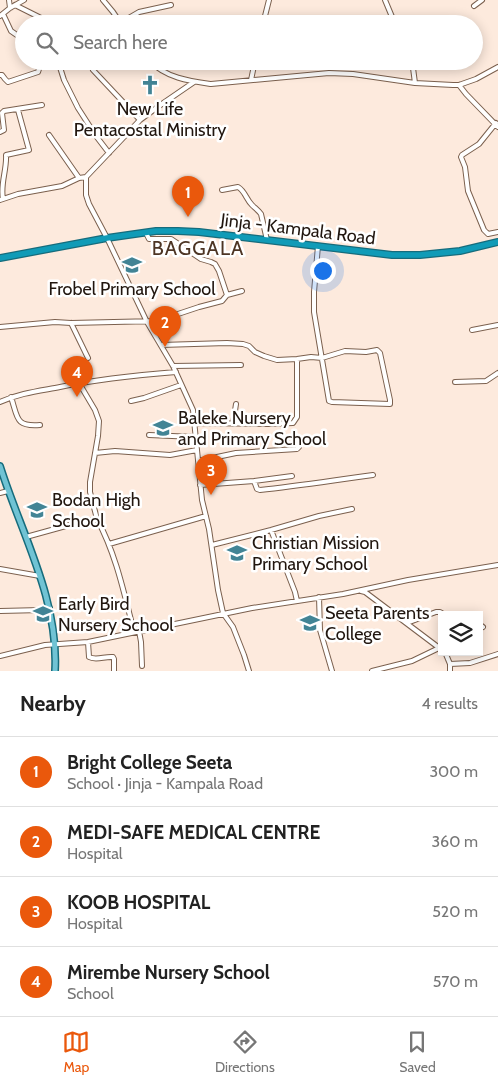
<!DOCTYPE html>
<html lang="en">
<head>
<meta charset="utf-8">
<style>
  body { margin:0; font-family:Cabin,sans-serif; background:#f2f2f2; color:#222 }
  .controls { position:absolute; right:15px; bottom:15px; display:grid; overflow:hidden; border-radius:0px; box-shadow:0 2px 12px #0003 }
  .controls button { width:45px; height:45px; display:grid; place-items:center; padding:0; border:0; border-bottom:1px solid #e0e0e0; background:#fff; color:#222; font:25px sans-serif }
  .you { position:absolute; left:322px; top:270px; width:18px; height:18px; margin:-12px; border:4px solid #fff; border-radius:50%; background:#1a73e8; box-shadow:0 0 0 8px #1a73e833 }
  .badge { display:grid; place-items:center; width:32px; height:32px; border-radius:50%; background:#ea580c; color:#fff; font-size:16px; font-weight:700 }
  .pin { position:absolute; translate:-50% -41px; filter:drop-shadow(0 1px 2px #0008) }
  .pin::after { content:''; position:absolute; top:26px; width:18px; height:15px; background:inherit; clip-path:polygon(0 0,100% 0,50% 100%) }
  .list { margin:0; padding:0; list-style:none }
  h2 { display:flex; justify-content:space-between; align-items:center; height:65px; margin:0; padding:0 20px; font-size:21px }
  h2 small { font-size:16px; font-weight:400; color:#767676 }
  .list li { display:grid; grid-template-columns:32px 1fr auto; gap:15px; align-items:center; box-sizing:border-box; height:70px; padding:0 20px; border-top:1px solid #e0e0e0 }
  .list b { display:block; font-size:19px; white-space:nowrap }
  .list p { margin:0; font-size:16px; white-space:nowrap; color:#767676 }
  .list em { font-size:16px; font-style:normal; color:#767676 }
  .icon { flex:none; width:28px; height:28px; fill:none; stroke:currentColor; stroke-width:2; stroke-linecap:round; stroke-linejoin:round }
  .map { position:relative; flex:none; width:498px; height:671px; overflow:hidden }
  .search { position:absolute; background:#fff; box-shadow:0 2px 12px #0003; left:15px; right:15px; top:15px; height:55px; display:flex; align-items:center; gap:12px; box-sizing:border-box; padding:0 18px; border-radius:28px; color:#767676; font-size:19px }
  .sheet { height:345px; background:#fff }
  nav { display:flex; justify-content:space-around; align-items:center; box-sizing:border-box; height:70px; border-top:1px solid #e0e0e0; background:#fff; font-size:14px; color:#767676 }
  nav a { display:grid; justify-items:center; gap:2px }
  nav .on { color:#ea580c }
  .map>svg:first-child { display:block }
</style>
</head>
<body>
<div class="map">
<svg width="498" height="671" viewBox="0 0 498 671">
  <rect width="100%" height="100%" fill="#fdeadd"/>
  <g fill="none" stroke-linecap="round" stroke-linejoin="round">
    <defs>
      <path id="minor" d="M9,0L10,8
        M103,0L113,12L121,24
        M385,0L395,24
        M15,5L43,19L48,24
        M474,6L482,0
        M3,14L11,31L24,40
        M0,16L10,8L24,0
        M120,23L139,12L171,5
        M263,24L269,0
        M58,61L64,80L78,108L96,136L109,153
        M150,61C166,78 189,81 211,84L329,73L353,74L415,83L453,85H459L476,79L498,67
        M409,61L413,68L415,83
        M93,70L140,120
        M0,75H2L5,79L8,82L38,72L39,69L35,61
        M251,80L255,61
        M194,82L159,106L140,120L86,177V195L89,204L107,238L147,322L173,366L193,410L202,500L209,529L218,590L223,613L233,627L244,655L249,671
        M459,85L466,94L498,127
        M496,123L479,144L462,155L461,157L465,167L468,191L484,230L488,234L498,232
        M0,132L4,130L2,113L4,111L42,105
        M49,135L79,178
        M222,190L238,187C245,191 246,199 252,205C255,208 258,210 261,214L267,240
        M3,199C0,184 7,170 6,155L29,150L18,110
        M0,200L18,194L62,186L79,178L86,177
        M146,233L149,239H171L201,259L211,262L215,264L219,271L227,295
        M71,323L88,358
        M0,327L55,322L71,323L157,321L199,307L222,301L227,295L242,291
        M472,330L498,325
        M161,345L227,343L243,344L249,346L255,352L264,356L277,360L297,359L311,357L322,358L345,351L366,352L377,350L380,353L390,400V404L332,402L329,401L314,312V292L318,246
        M173,366L241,365
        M455,382L486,381L498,373
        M79,383L95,410L99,421L98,436L90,482V492L97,519
        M11,397C18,418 15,427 40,425
        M131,401L144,398L181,385
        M0,402C20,393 39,391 60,387C98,379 137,375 176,372
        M194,423L268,424L293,423L297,417V359
        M233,424L236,404
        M149,435L195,437
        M95,453L115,451L170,455L197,450
        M198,461L236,453L297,449L299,447V442
        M254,481L257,489L260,490C298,486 335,480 373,475
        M200,485L254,481L292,476
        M0,493L8,491
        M271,530L295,592L297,601
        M26,537L73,524L97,519C116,554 124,593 134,632
        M109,544L206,516
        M212,545L271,530L319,516L352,509
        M0,569L40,576
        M361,591L365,592L442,650
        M319,597L320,630L332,671
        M0,611L42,610L50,608
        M407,623L436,612H440L445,615
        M479,624L483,627
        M139,631L141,642L142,666
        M88,642L89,657C96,661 105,656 113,657L114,659V671
        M445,652L450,664V671
        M0,656L45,645L88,642L252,608L343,594L408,580L498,565
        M450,664L470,663L498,654
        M372,671L412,661L439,648"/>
      <path id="major" d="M0,466C21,533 59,599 55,671"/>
      <path id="highway" d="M0,258L107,238L156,231H178L199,232L392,255H420L460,251L498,242"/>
    </defs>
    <use href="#minor" stroke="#7b604e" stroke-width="6"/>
    <use href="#major" stroke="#166c7c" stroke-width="8"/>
    <use href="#highway" stroke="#166c7c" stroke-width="8"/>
    <use href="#minor" stroke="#fff" stroke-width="4"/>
    <use href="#major" stroke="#70c3d4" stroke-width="5"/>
    <use href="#highway" stroke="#109bb7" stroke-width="5.5"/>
  </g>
  <defs>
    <symbol id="church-bare" viewBox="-9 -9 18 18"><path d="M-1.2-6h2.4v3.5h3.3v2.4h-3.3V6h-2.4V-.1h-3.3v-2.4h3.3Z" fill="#428495" stroke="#fff" stroke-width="2.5" paint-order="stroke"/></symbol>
    <symbol id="school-bare" viewBox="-9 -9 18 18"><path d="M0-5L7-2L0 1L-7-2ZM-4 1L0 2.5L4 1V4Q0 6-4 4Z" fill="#428495" stroke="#fff" stroke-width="2.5" paint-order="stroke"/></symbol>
  </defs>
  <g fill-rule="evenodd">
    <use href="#church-bare" x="136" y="71" width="28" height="28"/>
    <use href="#school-bare" x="118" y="251" width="28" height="28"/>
    <use href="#school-bare" x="149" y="414" width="28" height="28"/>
    <use href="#school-bare" x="23" y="496" width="28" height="28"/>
    <use href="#school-bare" x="223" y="539" width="28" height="28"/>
    <use href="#school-bare" x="29" y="600" width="28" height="28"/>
    <use href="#school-bare" x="296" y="609" width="28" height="28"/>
  </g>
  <g text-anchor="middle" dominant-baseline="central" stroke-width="5" stroke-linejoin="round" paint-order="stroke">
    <g font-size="18" fill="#21160f" stroke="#fff" text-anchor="start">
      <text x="150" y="109" text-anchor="middle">New Life<tspan x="150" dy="21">Pentacostal Ministry</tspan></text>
      <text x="132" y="289" text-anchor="middle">Frobel Primary School</text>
      <text x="178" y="418">Baleke Nursery<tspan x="178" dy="21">and Primary School</tspan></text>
      <text x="52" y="500">Bodan High<tspan x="52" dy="21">School</tspan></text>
      <text x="252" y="543">Christian Mission<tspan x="252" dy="21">Primary School</tspan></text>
      <text x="58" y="604">Early Bird<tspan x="58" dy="21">Nursery School</tspan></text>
      <text x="325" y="613">Seeta Parents<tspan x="325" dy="21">College</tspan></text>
    </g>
    <g font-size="18" fill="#21160f" stroke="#fff">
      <text transform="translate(298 229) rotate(7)">Jinja - Kampala Road</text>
    </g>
    <g font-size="20" letter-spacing="1" fill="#4d3524" stroke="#fff">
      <text x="198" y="248">BAGGALA</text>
    </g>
  </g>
</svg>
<div class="controls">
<button><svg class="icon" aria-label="layers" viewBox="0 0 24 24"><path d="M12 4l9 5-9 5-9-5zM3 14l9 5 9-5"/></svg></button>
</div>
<div class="you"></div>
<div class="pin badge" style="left:188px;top:217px">1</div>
<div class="pin badge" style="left:165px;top:347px">2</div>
<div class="pin badge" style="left:211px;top:495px">3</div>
<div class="pin badge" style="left:77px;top:397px">4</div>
<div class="search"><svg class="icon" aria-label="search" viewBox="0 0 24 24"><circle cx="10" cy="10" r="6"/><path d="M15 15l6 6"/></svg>Search here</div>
</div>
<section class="sheet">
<h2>Nearby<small>4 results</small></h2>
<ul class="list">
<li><span class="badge">1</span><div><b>Bright College Seeta</b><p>School · Jinja - Kampala Road</p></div><em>300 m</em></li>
<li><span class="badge">2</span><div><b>MEDI-SAFE MEDICAL CENTRE</b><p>Hospital</p></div><em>360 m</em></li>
<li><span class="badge">3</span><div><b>KOOB HOSPITAL</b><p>Hospital</p></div><em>520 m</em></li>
<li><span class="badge">4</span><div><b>Mirembe Nursery School</b><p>School</p></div><em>570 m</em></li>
</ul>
</section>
<nav>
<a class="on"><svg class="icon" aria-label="map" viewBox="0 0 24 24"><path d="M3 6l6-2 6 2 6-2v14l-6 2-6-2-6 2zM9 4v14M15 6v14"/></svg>Map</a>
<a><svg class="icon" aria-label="directions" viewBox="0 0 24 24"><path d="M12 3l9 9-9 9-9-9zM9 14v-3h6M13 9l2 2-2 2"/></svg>Directions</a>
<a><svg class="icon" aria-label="saved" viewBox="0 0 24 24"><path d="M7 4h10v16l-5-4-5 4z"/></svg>Saved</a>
</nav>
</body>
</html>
